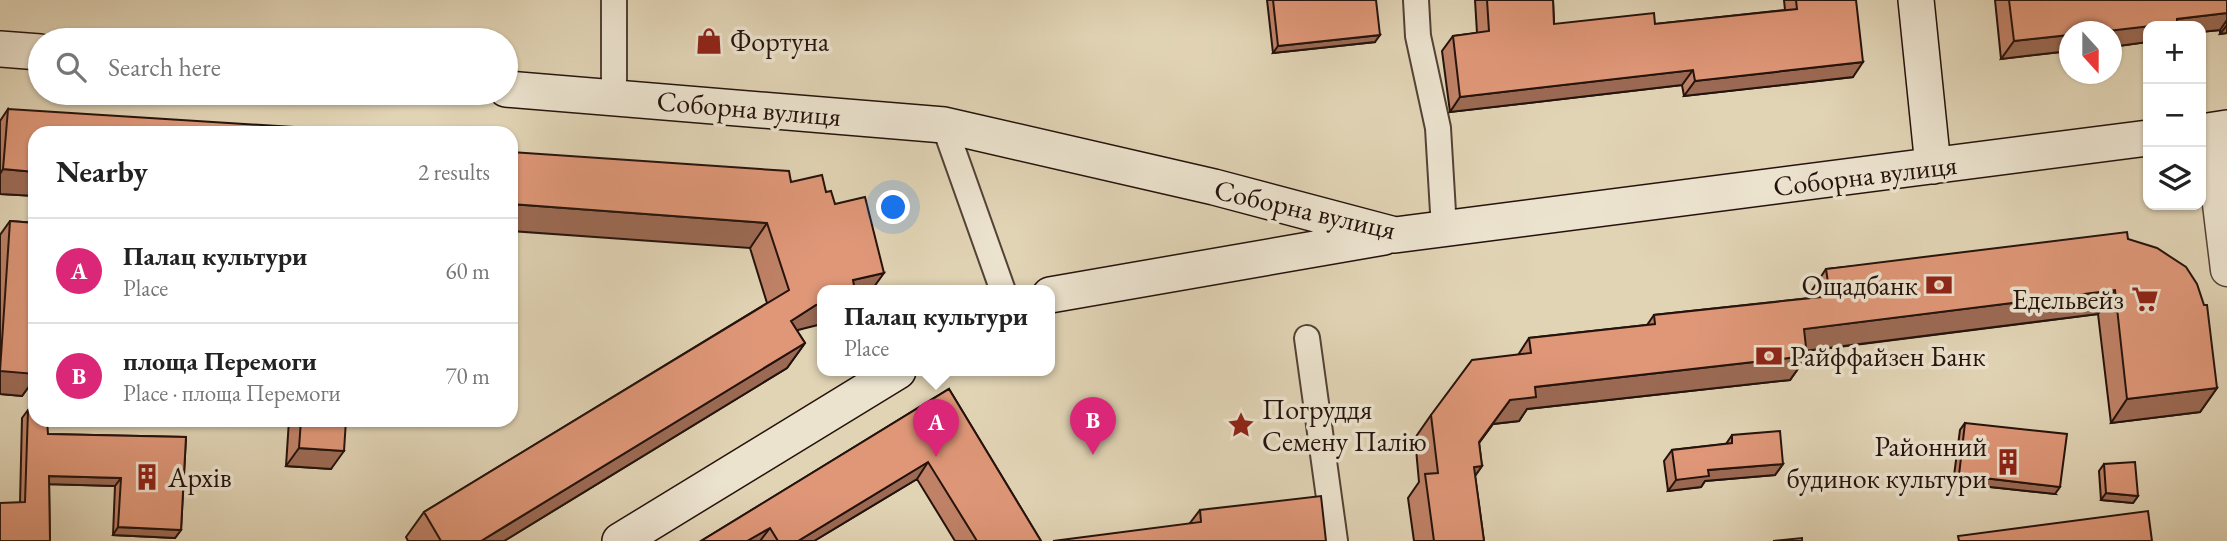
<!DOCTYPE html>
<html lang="en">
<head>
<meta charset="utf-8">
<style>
  body { margin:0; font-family:"EB Garamond",serif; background:#f2f2f2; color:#222 }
  .controls { position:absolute; right:21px; top:21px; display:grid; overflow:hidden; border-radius:14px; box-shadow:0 2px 5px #0004 }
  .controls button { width:63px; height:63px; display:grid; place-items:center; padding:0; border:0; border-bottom:2px solid #e0e0e0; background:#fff; color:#222; font:35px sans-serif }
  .compass { position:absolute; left:2059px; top:21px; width:63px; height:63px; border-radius:50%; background:#fff; box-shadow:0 2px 5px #0004; rotate:159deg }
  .you { position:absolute; left:894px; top:208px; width:24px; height:24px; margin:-18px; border:5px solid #fff; border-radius:50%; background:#1a73e8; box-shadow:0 0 0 10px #1a73e833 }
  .badge { display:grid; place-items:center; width:46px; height:46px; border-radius:50%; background:#db2777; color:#fff; font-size:23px; font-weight:700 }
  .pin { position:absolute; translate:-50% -58px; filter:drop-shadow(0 2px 4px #0008) }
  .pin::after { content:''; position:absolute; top:37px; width:24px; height:21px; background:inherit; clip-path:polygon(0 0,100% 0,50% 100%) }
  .popup { position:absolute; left:817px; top:285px; width:238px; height:91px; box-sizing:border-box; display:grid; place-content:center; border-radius:14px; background:#fff; filter:drop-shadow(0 2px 5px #0005); font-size:23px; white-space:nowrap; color:#767676 }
  .popup b { font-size:26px; color:#222 }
  .popup::after { content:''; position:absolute; left:50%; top:100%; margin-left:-14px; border:14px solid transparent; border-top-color:#fff }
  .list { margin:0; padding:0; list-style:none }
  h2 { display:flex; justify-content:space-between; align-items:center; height:91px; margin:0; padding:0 28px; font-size:30px }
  h2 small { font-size:23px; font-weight:400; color:#767676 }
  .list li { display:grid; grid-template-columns:46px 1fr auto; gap:21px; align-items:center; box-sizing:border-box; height:105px; padding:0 28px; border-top:2px solid #e0e0e0 }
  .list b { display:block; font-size:26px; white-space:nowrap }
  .list p { margin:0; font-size:23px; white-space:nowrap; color:#767676 }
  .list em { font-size:23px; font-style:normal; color:#767676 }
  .icon { flex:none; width:38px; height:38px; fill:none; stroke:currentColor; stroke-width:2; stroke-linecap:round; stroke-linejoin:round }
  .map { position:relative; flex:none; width:2227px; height:541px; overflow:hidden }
  .search { position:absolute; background:#fff; box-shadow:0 2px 5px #0004; left:28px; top:28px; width:490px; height:77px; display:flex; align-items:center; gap:18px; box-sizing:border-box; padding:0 24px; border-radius:38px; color:#767676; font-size:26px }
  .panel { position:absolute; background:#fff; box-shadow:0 2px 5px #0004; left:28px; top:126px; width:490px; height:301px; border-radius:21px }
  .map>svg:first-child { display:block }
</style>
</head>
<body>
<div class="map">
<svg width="2227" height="541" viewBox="0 0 2227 541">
  <rect width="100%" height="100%" fill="#e1d4b5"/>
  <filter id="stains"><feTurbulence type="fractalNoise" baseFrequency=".00286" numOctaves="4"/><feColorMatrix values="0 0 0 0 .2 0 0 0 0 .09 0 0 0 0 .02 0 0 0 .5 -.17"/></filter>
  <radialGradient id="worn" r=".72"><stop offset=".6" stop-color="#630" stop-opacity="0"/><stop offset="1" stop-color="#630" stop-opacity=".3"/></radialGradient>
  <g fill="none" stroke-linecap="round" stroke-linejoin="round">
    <defs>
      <path id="minor" d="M614,0V97
        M1416,0L1418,36L1438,128L1444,229
        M944,125L1003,291
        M1307,338L1335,541"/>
      <path id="tertiary" d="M2210,130L2227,270"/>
      <path id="secondary" d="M1916,0L1933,166
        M0,49L40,52
        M506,89L944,125L1214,187L1395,235L2148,138
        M2201,132L2227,128
        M1050,295L1384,237
        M620,541L898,371"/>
    </defs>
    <use href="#minor" stroke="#534236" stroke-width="28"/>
    <use href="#tertiary" stroke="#534236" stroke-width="35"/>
    <use href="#secondary" stroke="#24120c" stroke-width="38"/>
    <use href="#minor" stroke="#ece3cf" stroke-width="24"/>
    <use href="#tertiary" stroke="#ece3cf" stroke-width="32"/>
    <use href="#secondary" stroke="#ece3cf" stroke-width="35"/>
  </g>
  <path fill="#c08267" stroke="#24120c" stroke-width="2" d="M1267,0H1376L1375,42L1273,53Z
    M1475,0H1553L1554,24H1655L1785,10L1784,0H1856L1853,77L1684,96L1682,85L1450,112L1442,51L1453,36L1477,33Z
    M1995,0H2227V33L2220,34V30L2201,32V26H2148V42L2111,47L2069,32V51L2001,59Z
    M8,109L35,196L0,194V121Z
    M791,182L822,291L797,331L805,343L787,368L504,541H408L406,537L424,512L767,303L750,248Z
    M10,221L35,223V386L30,385L22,396L0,394V235Z
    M2128,239L2217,388L2200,412L2111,423L2098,314L1807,351V356L1790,380L1527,409L1519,421L1493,424L1479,443L1482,466L1475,476L1484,541H1414L1408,498L1419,482L1415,438L1431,415L1518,355L1529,338L1647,325L1654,315L1810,298V293L1826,269Z
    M949,389L1041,541H955L917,479L814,541H701Z
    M28,410L48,434L186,437L181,530L175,538L113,535L115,486L49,484L50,541L20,503L22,418Z
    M289,420H346L331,469L286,466Z
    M1965,423L2055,494L1953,483L1960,430Z
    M1732,435L1783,464L1775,475L1705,481L1701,487L1668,491L1664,461L1672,450L1726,444Z
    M2104,464L2138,496L2133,503L2101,500L2099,471Z
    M1200,510L1326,541L1190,523Z"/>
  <path fill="#9c6a54" stroke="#24120c" stroke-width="2" d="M2227,13V20L2220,30L2201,32V26H2148V42L2111,47V32H2099L2177,19Z
    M2227,25V33L2220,34Z
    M1380,35L1375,42L1273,53L1278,46Z
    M2069,35V51L2001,59L2014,41Z
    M1863,62L1853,77L1684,96L1695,81Z
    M1693,70L1682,85L1450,112L1460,97Z
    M3,169L35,172V196L0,194V174Z
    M511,204L767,223L750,248L511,231Z
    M884,273L871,291H846L853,280Z
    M2115,290L2098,314L1788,353L1804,329Z
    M822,304V324L798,330L773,346L791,321L816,305Z
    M805,343L787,368L504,541H481Z
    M1807,356L1790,380L1527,409L1519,421L1493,424L1462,466L1510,400L1535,387Z
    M35,368V386L30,385L22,396L0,394V371Z
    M2217,388L2200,412L2111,423L2127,399Z
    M299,448L344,451L331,469L286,466Z
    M928,462L917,479L814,541H798Z
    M1783,464L1775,475L1705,481L1701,487L1668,491L1676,480L1708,470Z
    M1482,466L1465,490L1474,467Z
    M1959,475L2060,487L2055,494L1953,483Z
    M49,476L121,478L115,486L43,484Z
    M2106,493L2138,496L2133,503L2101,500Z
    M118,527L181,530L175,538L113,535Z
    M770,528L760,541H747Z"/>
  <path fill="#df9778" stroke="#24120c" stroke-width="2" d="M1273,0H1376L1380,35L1278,46Z
    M1487,0H1553L1554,24L1654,13L1655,24L1797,9L1796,0H1856L1863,62L1695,81L1693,70L1460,97L1453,36L1489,31Z
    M2009,0H2227V13L2177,19V23L2099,32H2069V35L2014,41Z
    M8,109L373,132V133H35V172L3,169Z
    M511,152L789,171L791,182L822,175L826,192L831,191L835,204L865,197L884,273L853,280L855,291H822V304L816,305L791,321L805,343L481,541H441L424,512L789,290L767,223L511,204Z
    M10,221L35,223V374L0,371Z
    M2127,232L2128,239L2157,248L2186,267L2197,284L2204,305H2207L2217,388L2127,399L2115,290L1804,329L1807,356L1535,387L1536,397L1510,400L1479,442L1482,466L1474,467L1484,541H1434L1425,474L1438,473L1431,415L1472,360L1531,353L1529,338L1655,324L1654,315L1830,296L1826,269Z
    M949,389L1041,541H977L928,462L798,541H778L770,528L747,541H701Z
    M28,410H35V420H47L48,434L186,437L181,530L118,527L121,478L49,476L50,541H0V503L25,502Z
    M301,420H346L344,451L299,448Z
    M1965,423L2067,434L2060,487L1959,475Z
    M1780,431L1783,464L1708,470L1709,476L1676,480L1672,450L1732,443V435Z
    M2135,462L2138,496L2106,493L2104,464Z
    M1321,496L1326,541H1053L1201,522L1200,510Z
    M2148,511L2152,541H1959L1958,536Z
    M1802,538V541H1773Z"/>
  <defs>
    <symbol id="shop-bare" viewBox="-9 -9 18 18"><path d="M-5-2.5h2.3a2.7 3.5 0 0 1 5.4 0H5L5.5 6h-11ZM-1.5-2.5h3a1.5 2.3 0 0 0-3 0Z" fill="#8f2418" stroke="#ece3cf" stroke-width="2.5" paint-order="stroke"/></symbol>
    <symbol id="bank-bare" viewBox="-9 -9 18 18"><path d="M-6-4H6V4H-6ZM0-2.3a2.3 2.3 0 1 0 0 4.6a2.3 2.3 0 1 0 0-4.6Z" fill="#8f2418" stroke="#ece3cf" stroke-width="2.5" paint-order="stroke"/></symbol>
    <symbol id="supermarket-bare" viewBox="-9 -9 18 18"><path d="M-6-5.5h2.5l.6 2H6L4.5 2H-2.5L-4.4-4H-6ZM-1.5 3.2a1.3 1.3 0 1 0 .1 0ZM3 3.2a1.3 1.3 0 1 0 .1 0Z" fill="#8f2418" stroke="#ece3cf" stroke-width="2.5" paint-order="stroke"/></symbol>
    <symbol id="sight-bare" viewBox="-9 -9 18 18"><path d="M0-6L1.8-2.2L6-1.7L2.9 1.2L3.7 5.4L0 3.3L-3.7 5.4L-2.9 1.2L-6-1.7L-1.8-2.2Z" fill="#8f2418" stroke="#ece3cf" stroke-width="2.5" paint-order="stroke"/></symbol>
    <symbol id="building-bare" viewBox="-9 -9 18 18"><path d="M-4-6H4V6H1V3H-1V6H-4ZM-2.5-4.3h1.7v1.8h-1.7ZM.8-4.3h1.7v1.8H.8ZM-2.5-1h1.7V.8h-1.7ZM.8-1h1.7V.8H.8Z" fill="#8f2418" stroke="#ece3cf" stroke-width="2.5" paint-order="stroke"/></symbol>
  </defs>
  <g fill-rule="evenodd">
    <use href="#shop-bare" x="690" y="22" width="38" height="38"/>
    <use href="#bank-bare" x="1920" y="266" width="38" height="38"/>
    <use href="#supermarket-bare" x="2126" y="280" width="38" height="38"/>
    <use href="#bank-bare" x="1750" y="337" width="38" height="38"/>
    <use href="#sight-bare" x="1222" y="406" width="38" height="38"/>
    <use href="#building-bare" x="1989" y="443" width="38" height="38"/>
    <use href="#building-bare" x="128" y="458" width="38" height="38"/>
  </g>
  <g text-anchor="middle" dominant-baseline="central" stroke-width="7" stroke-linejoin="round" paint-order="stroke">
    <g font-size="28" fill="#24120c" stroke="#ece3cf" text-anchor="start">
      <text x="730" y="41">Фортуна</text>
      <text x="1918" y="285" text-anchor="end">Ощадбанк</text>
      <text x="2124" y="299" text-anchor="end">Едельвейз</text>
      <text x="1790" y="356">Райффайзен Банк</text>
      <text x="1262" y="409">Погруддя<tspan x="1262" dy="32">Семену Палію</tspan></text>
      <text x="1987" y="446" text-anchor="end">Районний<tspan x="1987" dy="32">будинок культури</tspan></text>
      <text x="168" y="477">Архів</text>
    </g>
    <g font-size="28" fill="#24120c" stroke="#ece3cf">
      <text transform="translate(749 108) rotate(5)">Соборна вулиця</text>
      <text transform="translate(1865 175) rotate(-7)">Соборна вулиця</text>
      <text transform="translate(1305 209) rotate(13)">Соборна вулиця</text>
    </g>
  </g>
  <rect width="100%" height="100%" filter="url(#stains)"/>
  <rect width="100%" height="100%" fill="url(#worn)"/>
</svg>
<div class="controls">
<button>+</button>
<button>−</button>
<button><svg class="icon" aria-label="layers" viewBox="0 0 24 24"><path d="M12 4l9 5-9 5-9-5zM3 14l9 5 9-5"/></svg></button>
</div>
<svg class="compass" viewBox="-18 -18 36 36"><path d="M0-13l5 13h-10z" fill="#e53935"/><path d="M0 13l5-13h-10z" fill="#767676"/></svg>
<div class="you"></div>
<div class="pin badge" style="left:936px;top:457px">A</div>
<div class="popup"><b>Палац культури</b>Place</div>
<div class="pin badge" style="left:1093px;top:455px">B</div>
<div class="search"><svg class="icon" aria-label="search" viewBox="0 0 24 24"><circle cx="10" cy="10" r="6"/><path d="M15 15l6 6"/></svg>Search here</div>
<section class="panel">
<h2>Nearby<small>2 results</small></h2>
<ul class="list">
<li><span class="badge">A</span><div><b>Палац культури</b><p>Place</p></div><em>60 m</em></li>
<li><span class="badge">B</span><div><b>площа Перемоги</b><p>Place · площа Перемоги</p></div><em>70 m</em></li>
</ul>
</section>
</div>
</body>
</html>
